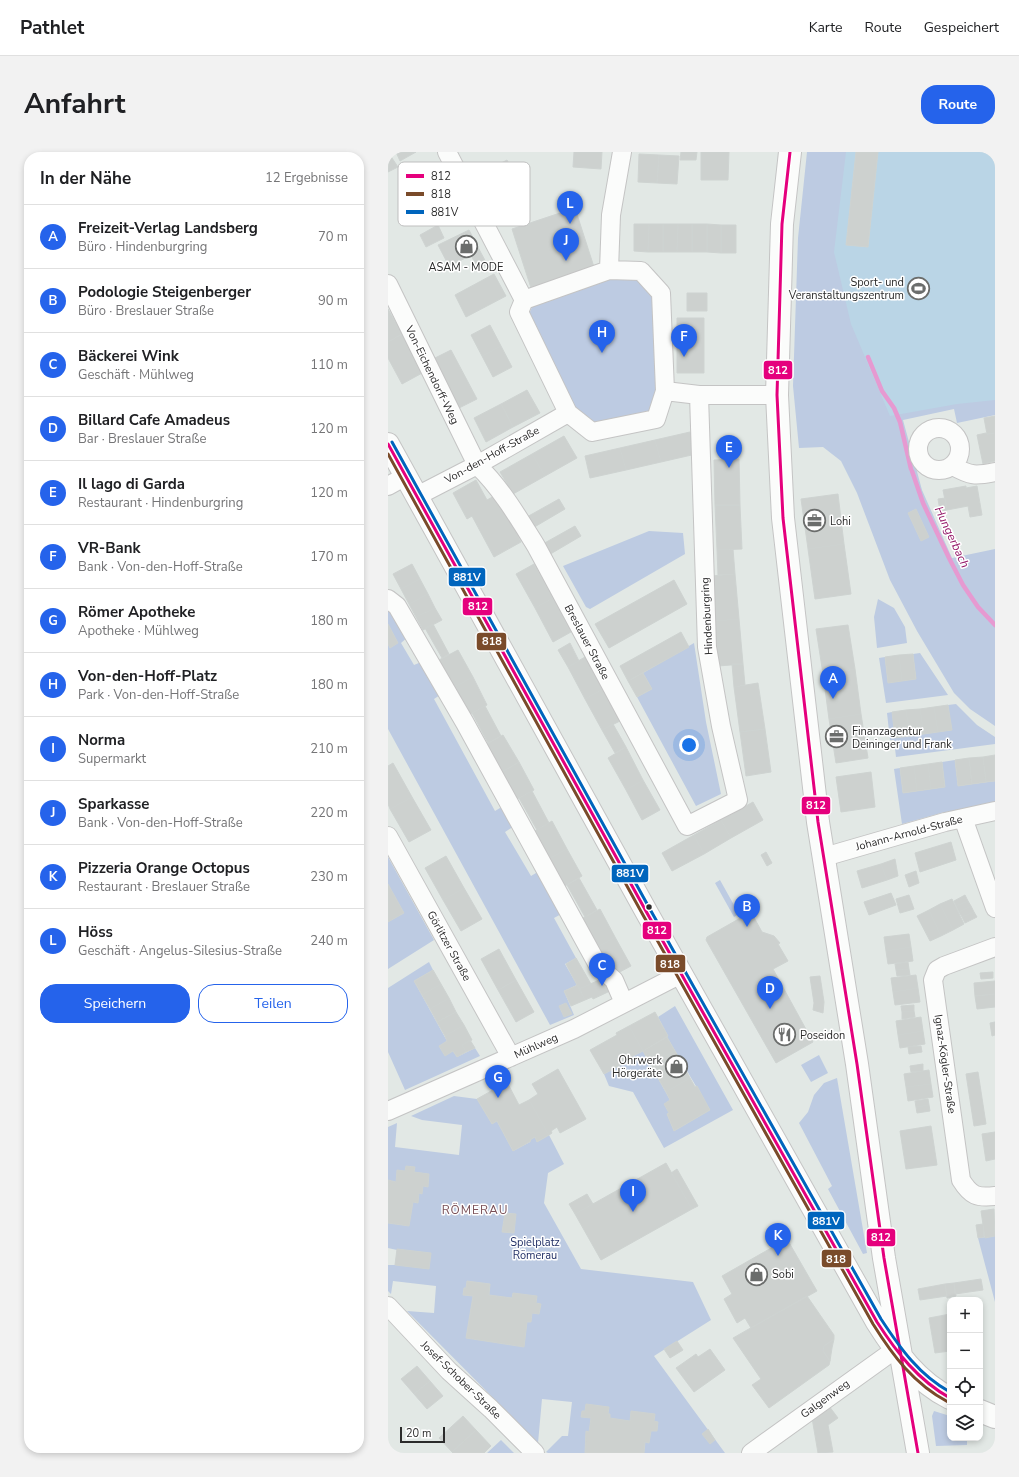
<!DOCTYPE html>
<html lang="de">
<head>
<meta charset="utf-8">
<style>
  body { margin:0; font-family:"Nunito Sans",sans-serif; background:#f2f2f2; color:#202124 }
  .controls { position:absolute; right:12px; bottom:12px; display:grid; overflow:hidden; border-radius:8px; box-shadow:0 2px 6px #0003 }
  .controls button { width:36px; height:36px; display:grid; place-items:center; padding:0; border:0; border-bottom:1px solid #e0e0e0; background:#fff; color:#202124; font:20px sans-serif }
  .scale { position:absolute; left:12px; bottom:10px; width:45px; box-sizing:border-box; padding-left:4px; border:2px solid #2b2b2b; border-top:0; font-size:11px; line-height:14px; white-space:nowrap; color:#2b2b2b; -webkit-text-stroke:3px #fff; paint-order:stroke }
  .you { position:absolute; left:301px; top:593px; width:14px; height:14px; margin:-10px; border:3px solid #fff; border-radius:50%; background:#1a73e8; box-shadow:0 0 0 6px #1a73e833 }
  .badge { display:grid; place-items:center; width:26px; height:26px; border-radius:50%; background:#2563eb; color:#fff; font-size:13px; font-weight:700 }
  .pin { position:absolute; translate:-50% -33px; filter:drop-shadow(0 1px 2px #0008) }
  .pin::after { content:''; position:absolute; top:21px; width:14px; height:12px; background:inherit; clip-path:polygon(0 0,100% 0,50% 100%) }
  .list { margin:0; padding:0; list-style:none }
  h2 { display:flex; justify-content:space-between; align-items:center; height:52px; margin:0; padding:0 16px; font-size:17px }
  h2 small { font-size:13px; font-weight:400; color:#757577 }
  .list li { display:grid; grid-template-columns:26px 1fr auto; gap:12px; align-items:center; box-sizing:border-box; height:64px; padding:0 16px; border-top:1px solid #e0e0e0 }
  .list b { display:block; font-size:15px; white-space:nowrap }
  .list p { margin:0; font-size:13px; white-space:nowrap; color:#757577 }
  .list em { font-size:13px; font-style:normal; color:#757577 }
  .actions { display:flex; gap:8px; padding:12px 16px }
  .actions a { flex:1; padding:9px 0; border:1px solid #2563eb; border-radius:16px; text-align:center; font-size:14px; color:#2563eb }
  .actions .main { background:#2563eb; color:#fff }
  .icon { flex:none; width:22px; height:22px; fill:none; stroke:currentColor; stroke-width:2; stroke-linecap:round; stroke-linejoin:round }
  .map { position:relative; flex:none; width:607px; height:1301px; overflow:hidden; border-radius:16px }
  header { display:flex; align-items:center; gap:24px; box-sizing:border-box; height:56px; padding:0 20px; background:#fff; border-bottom:1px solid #e0e0e0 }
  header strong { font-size:19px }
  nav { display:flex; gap:22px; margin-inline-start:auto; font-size:14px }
  .intro { display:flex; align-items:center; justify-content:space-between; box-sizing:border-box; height:96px; padding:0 24px }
  h1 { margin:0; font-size:28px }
  .button { padding:10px 18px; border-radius:16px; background:#2563eb; color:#fff; font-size:14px; font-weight:700 }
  main { display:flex; gap:24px; padding:0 24px }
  aside { flex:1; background:#fff; border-radius:16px; box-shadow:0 2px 6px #0003 }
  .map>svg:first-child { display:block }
</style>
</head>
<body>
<header>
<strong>Pathlet</strong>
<nav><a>Karte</a><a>Route</a><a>Gespeichert</a></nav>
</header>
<div class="intro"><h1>Anfahrt</h1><a class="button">Route</a></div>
<main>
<aside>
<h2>In der Nähe<small>12 Ergebnisse</small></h2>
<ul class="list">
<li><span class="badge">A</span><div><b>Freizeit-Verlag Landsberg</b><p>Büro · Hindenburgring</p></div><em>70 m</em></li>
<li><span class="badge">B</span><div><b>Podologie Steigenberger</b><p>Büro · Breslauer Straße</p></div><em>90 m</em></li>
<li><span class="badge">C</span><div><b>Bäckerei Wink</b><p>Geschäft · Mühlweg</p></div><em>110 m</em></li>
<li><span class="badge">D</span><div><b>Billard Cafe Amadeus</b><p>Bar · Breslauer Straße</p></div><em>120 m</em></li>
<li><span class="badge">E</span><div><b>Il lago di Garda</b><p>Restaurant · Hindenburgring</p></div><em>120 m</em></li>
<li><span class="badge">F</span><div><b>VR-Bank</b><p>Bank · Von-den-Hoff-Straße</p></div><em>170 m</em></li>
<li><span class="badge">G</span><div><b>Römer Apotheke</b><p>Apotheke · Mühlweg</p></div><em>180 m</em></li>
<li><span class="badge">H</span><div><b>Von-den-Hoff-Platz</b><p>Park · Von-den-Hoff-Straße</p></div><em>180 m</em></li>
<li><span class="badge">I</span><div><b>Norma</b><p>Supermarkt</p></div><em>210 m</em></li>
<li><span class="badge">J</span><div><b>Sparkasse</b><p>Bank · Von-den-Hoff-Straße</p></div><em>220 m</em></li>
<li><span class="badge">K</span><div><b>Pizzeria Orange Octopus</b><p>Restaurant · Breslauer Straße</p></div><em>230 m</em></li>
<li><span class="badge">L</span><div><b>Höss</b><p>Geschäft · Angelus-Silesius-Straße</p></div><em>240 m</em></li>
</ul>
<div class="actions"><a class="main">Speichern</a><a>Teilen</a></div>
</aside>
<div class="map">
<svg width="607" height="1301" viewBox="0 0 607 1301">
  <rect width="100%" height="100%" fill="#e2e8e5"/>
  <path fill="#bdcbe2" d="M419,0H468L607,242V263L569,271L566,257L515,268L534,338L564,406L607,397V574L582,557L566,541L529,479L502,428L469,341L453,309L435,295L411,296L405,234L410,86Z
    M223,124L249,127L264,144L269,239L261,260L206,271L187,256L141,162L144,155Z
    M261,379L295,381L297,402L202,457L198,455L175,414Z
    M490,447L506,456L517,475L519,491L489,496L486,465Z
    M0,457L21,484L13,491L26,513L38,508L55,541L46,547L107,659L117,653L128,673L117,680L143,724L153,718L177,760L166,766L188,806L177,812L189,833L176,839L186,863L162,873L0,577Z
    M306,491L318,570L333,642L308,654L249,545L264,537L255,521Z
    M532,501L560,543L498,551L491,506L497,505L500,530L528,527L525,502Z
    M568,552L589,573L607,585V592L508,605L506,588H502L499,561L504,560L563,578L560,553Z
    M567,608L570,634L607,629V650L553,661L514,672L506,617L512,616L515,641L557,635L554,610Z
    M0,705L46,788L0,817Z
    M332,728L351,762L346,765L327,731Z
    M41,810L45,818L26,829L59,889L52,894L57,903L65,899L69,905L87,896L92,904L17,938L0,900V836Z
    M287,854L345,958L276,996L245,940L221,934L216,922L243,907V905L255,899L282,948L281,961L279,962L286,979L322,958L279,885L280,884L270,865Z
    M431,903L440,921L423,930L413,913Z
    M449,926L479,1101L475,1102L440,1037L444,1034L411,971L420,960L426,943L436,931Z
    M66,944L89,947L104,972L109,969L125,999L142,990V988L147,985L149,990L161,983L176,1012L160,1021L156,1051L193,1117L305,1130L323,1168L266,1204L337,1301H160L158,1300L174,1284H180L184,1250L154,1247L150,1291L19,1159L46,1161L48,1134L5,1129L3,1142L0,1139V1113H7L9,1098L0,1096V975L9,971L7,995L71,1003L74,973L34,968L23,964Z
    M607,1084V1150L590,1086Z
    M546,1259L562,1264V1286H579V1293L548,1294L544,1264Z
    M113,1288L126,1301H99Z"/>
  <path fill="#bad5e6" d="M458,0H607V248L569,252L502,264L463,172L446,100Z"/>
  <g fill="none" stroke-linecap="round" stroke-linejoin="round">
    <path stroke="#e69ad1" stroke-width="4.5" d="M480,205L494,239L506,256L512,270L523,317
      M524,319L535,351L561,406L575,433L590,455L607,473"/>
  </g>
  <path fill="#cdd1cf" stroke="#ced3d1" d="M0,0L10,15L0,20Z
    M8,0H28L12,9Z
    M186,0H214L213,17L185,15Z
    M293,0H309L308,8H292Z
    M313,0H341L340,28H313Z
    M468,0H490L480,95L458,93Z
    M251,2L271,3L269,31L250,30Z
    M271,3L291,4L289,32L269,31Z
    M119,8L131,31L105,45L92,22Z
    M187,56L206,115L143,136L124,77Z
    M246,72H261L260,100L246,99Z
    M261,72H275V100H260Z
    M275,72H290L289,100H275Z
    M290,72H304V100H289Z
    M304,72H319V100H304Z
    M319,72L333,73V101L319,100Z
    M50,73L56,86L38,95L32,83Z
    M333,73H348V101H333Z
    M81,78L92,99L61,114L50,93Z
    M92,99L99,112L90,117L83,103Z
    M106,122L118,144L78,165L67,143Z
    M299,141H319V159H299Z
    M0,157L14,182L0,190Z
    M289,166H316V221H289Z
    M102,173L113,194L94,204L83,183Z
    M14,182L36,220L14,232L0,206V190Z
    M113,194L124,215L105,225L94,204Z
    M63,198L89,247L69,257L43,208Z
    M139,238L152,261L125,275L113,252Z
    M113,252L125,275L98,290L86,266Z
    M607,264V281L599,282L596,266Z
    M302,280L308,302L273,310L267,288Z
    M598,281L599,282L607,281V309L595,312L589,283Z
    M176,284L189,306L157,324L144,302Z
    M267,288L273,310L238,318L232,296Z
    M232,296L238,318L202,326L197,304Z
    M144,302L157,324L125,342L112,320Z
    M351,307L352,353H327L326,308Z
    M88,328L99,348L108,343L133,390L106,405L84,364L79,367L65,341Z
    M578,334V336L589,334L594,363L582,365L580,354L559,358L555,338Z
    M450,342L456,392L420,397L413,347Z
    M557,346L559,358L552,359L550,347Z
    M171,347L177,357L143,377L137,366Z
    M327,353H352L354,397L329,398Z
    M528,357L541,385L533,389L520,361Z
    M187,374L193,384L159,404L153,393Z
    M456,392L463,442L427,447L420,397Z
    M345,397L347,422L330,423L329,398Z
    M24,412L32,427L13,437L5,422Z
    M146,412L165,446L147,456L128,422Z
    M347,422L351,467L326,469L323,424Z
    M32,427L40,442L21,452L13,437Z
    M286,428L299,452L221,496L207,472Z
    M40,442L47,456L28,465L21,452Z
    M165,446L183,480L165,490L147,456Z
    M47,456L54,468L35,478L28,465Z
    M351,467L355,512L330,514L326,469Z
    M0,472L10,491L2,496L0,492Z
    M45,472L61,502L54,506L37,476Z
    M460,473L467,517L435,522L428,477Z
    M293,480L301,495L240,529L232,514Z
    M182,491L191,509L180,515L170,498Z
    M70,498L85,525L66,535L51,508Z
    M525,502L528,527L514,529L511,503Z
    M511,503L514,529L500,531L497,505Z
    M197,505L215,537L197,547L180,515Z
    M344,512H355L357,533L346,535Z
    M467,517L473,562L441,567L435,522Z
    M255,521L264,537L249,545L240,529Z
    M85,525L99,553L80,563L66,535Z
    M370,531L377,577L352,580L346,535Z
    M215,537L232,569L214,578L197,547Z
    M560,553L564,578L550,580L546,555Z
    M97,554L113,584L100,591L84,561Z
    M546,555L550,580L536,582L532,557Z
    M532,557L536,582L522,584L518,558Z
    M518,558L522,584L507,586L504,560Z
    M473,562L480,606L448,611L441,567Z
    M225,572L238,595L227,601L214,578Z
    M377,577L383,620L358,624L352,580Z
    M115,583L131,610L112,621L97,593Z
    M238,595L255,628L238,638L220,606Z
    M607,603V629L598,630L595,605Z
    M595,605L598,630L584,632L581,606Z
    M581,606L584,632L570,634L567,608Z
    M131,610L146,638L127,648L112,621Z
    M554,610L557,635L543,637L540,612Z
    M5,611L24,645L2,657L0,652V614Z
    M540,612L543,637L529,639L526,614Z
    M526,614L529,639L515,641L512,616Z
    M483,620L487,655L453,660L448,625Z
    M255,628L272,658L254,668L238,638Z
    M144,639L161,671L149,678L131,646Z
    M24,645L43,678L21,690L2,657Z
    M365,650L375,668L343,686L333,668Z
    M333,668L343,686L316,702L306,683Z
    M164,669L179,697L160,707L145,680Z
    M306,683L316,702L284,719L274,701Z
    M563,690L568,708L532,720L527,701Z
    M179,697L194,724L175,735L160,707Z
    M378,700L384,711L379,714L373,703Z
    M58,704L76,736L55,748L37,716Z
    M507,707L510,724L499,728L493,712Z
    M493,712L499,728L474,736L469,719Z
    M528,719L531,731L521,735L517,723Z
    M191,726L209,758L197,765L179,733Z
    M0,732L16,761L0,770Z
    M76,736L94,767L73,779L55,748Z
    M503,741L508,753L481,763L476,750Z
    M521,743L526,757L512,761L508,747Z
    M577,743L580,749L568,754L566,749Z
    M564,747L576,772L565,778L552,752Z
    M580,749L583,754L571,760L568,754Z
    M552,752L565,778L553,784L541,758Z
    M583,754L586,760L574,765L571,760Z
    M212,757L227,785L210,795L195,766Z
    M541,758L553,784L542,789L529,764Z
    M363,760L374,780L386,784L392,791L390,792L400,809L385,817L425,890L388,911L318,788L319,785Z
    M586,760L589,765L577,771L574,765Z
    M521,782L523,795L498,799L496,785Z
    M227,785L243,814L226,823L210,795Z
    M523,795L525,809L500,812L498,799Z
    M111,797L128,828L110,838L93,807Z
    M188,806L203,832L191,837L178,812Z
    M520,810L521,817L508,818L507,812Z
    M521,817L522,823L509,824L508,818Z
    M45,818L53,832L34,843L26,829Z
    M605,820V826L593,827L592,821Z
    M528,823L530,836L505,840L503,826Z
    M432,824L436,850L435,861L425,858L426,851L422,825Z
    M218,825L222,839L205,847L204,845L197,848L191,837Z
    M128,828L146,860L128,870L110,838Z
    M607,829V842L587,844L586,831Z
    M53,832L61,846L42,857L34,843Z
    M190,833L197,848L183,854L176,839Z
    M530,836L532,850L507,853L505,840Z
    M607,842V855L589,857L587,844Z
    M61,846L68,860L49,870L42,857Z
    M178,851L184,862L176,865L171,854Z
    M526,853V859L514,860L513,854Z
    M526,859L527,865L514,867V860Z
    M68,860L76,873L57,884L49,870Z
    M267,860L280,884L255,899L241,874Z
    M533,865L535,879L510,883L508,869Z
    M607,870V883L604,884L602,871Z
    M76,873L84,888L74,893L78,900L69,905L65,899L57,904L51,894L59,889L57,884Z
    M241,874L255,899L243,905L244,907L216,922L202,898L229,883L228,881Z
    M535,879L537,892L512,896L510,883Z
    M279,885L287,899L262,912L255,899Z
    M82,888L87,896L78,900L74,893Z
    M533,894L534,900L521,902L520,895Z
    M287,899L302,926L278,940L262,912Z
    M535,912V919L523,920L522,914Z
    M170,917L198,967L172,981L169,975L163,979L164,981L161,983L141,948L150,942L144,932Z
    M541,918L543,932L518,935L516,922Z
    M590,920L598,972L586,974L578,922Z
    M302,926L307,935L309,934L322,958L286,979L279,962L281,961L276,952L282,948L278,940Z
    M119,930L131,953L141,948L161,983L149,990L147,985L142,988L143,989L125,999L109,969L104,972L89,947Z
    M543,932L545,945L520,949L518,935Z
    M540,947L541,953L528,955L527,949Z
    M541,953L542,959L529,961L528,955Z
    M543,974L549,1013L518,1017L512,979Z
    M607,980V1007L598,1009L594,982Z
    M278,1011L304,1057L213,1108L187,1062Z
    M18,1014L27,1015L26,1020L41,1022L40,1035L35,1034L34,1042L31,1041L30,1051L25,1050L21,1074L0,1071V1028L8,1030L9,1018L17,1019Z
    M289,1017L310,1054L304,1057L283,1021Z
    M199,1042L205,1052L187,1062L181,1052Z
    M606,1057L607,1084L597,1086L593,1059Z
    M117,1061L128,1062L126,1081L114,1080Z
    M595,1072L596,1085L590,1086L588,1073Z
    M399,1087L429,1139L363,1176L357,1166L349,1171L336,1147L344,1142L334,1124Z
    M9,1097L43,1101L41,1117L7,1113Z
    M593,1127L595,1138L567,1142L566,1131Z
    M79,1129L102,1132L101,1143L124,1146L125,1141L149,1144L148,1151L153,1152L151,1162L144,1161L143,1170H139L136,1195L78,1186L85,1144L75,1143L76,1136H78Z
    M566,1131L568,1144L559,1146L557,1132Z
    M557,1132L559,1144L532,1148L530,1137Z
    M419,1144L446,1183V1187L436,1194L435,1199L442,1209L441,1213L381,1256L364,1233L373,1227L345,1186Z
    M562,1162V1199L547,1201L541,1166Z
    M446,1187L444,1196L442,1209L435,1199L436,1194Z
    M289,1189L295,1198L282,1206L276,1197Z
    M322,1197L337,1218L306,1240L288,1216L308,1202L310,1205Z
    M29,1214L42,1229L26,1242L13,1227Z
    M42,1229L55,1244L39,1257L26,1242Z
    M198,1252L221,1255L220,1262H222V1266L242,1269L243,1259L267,1262L266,1269L270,1270L269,1279H263L261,1291L257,1290L256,1301H197L198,1279L201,1280L203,1266L193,1265L194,1259H197Z
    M441,1254L450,1266L440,1273L445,1300L430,1301L424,1266Z
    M75,1264L88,1278L64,1300L51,1286Z
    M320,1277L327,1288L322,1292L314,1282Z
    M88,1278L103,1294L96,1301H65L64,1300Z"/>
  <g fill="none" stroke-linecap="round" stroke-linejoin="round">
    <defs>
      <path id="minor" d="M59,0L136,148
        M221,118L223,63L234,0
        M0,132L89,313C113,336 130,365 148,394L299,674L350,648L333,574L319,495L311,243
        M180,261L131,160L136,148L221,118L253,119L273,141L277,239
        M530 297a21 21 0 1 1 42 0a21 21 0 1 1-42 0Z
        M565,314C582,324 588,324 607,320
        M0,334L18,324
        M29,344L89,313L180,261L204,280L268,267L277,239L311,243H389
        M0,447L9,454L77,571L211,815L226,828L236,851
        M575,666L607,756
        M0,684L123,905
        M436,705L557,670L607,659
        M607,795L556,814L549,818L545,828L573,1028C583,1044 589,1046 607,1044
        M0,959L186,877L293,822
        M0,1154L61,1219L103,1257L147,1301
        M363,1301L512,1194"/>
      <path id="secondary" d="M402,0L394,72L389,243L395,366L430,670L469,912L496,1106L530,1301
        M0,292L259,761L489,1170C508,1200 529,1230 562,1246
        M592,1259L607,1265"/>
    </defs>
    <use href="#minor" stroke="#c4c4c4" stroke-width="20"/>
    <use href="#secondary" stroke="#c4c4c4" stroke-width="24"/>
    <use href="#minor" stroke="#fbfcfb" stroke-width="18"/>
    <use href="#secondary" stroke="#fbfcfb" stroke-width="22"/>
    <defs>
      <path id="bus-1" d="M402,0L394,72L389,243L395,366L430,670L469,912L496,1106L530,1301
        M0,292L259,761L489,1170C509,1201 530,1228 562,1246"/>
      <path id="bus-2" d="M0,302L255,763L485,1172C505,1204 526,1232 560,1250"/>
      <path id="bus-3" d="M4,290L263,759L493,1167C512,1196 531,1223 562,1240"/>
    </defs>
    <use href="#bus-1" stroke="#fff" stroke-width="6"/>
    <use href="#bus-2" stroke="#fff" stroke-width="6"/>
    <use href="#bus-3" stroke="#fff" stroke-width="6"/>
    <use href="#bus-1" stroke="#e5007d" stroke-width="3"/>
    <use href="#bus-2" stroke="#7a4b2a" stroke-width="3"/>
    <use href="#bus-3" stroke="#0065bd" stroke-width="3"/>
  </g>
  <defs>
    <symbol id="shop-ring" viewBox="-11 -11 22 22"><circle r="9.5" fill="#fff" stroke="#6b6d6c" stroke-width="1.5"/><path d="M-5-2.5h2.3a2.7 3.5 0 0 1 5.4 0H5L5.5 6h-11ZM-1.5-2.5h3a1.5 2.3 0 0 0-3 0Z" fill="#6b6d6c"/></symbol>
    <symbol id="stadium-ring" viewBox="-11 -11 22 22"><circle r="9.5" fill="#fff" stroke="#6b6d6c" stroke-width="1.5"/><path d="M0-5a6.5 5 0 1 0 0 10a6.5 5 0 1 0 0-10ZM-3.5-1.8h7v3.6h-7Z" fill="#6b6d6c"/></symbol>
    <symbol id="office-ring" viewBox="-11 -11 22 22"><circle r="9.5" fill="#fff" stroke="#6b6d6c" stroke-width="1.5"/><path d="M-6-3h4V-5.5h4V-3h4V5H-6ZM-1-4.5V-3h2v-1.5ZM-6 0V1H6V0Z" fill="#6b6d6c"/></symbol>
    <symbol id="restaurant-ring" viewBox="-11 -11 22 22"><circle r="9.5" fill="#fff" stroke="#6b6d6c" stroke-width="1.5"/><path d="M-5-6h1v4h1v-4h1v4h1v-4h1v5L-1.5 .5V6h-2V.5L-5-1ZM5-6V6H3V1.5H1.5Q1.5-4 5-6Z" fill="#6b6d6c"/></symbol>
  </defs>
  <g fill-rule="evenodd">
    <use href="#shop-ring" x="66" y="82" width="25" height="25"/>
    <use href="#stadium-ring" x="518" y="124" width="25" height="25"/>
    <use href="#office-ring" x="414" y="356" width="25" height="25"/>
    <use href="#office-ring" x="436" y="572" width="25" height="25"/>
    <use href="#restaurant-ring" x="384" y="870" width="25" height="25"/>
    <use href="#shop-ring" x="276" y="902" width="25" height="25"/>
    <use href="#shop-ring" x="356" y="1110" width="25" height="25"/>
  </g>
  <circle fill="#2b2b2b" stroke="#fff" stroke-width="1.5" cx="261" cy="755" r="3.5"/>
  <g text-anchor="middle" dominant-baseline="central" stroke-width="3" stroke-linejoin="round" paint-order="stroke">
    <g font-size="11" fill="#2b2b2b" stroke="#fff" text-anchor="start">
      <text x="78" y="115" text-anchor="middle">ASAM - MODE</text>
      <text x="516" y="130" text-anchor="end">Sport- und<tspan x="516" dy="13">Veranstaltungszentrum</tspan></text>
      <text x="442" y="369">Lohi</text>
      <text x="464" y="579">Finanzagentur<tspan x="464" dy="13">Deininger und Frank</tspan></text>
      <text x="412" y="883">Poseidon</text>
      <text x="274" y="908" text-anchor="end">Ohrwerk<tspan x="274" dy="13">Hörgeräte</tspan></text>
      <text x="384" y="1122">Sobi</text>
    </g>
    <g font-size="11" fill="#2b2b2b" stroke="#fff">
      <text transform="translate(44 223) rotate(64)">Von-Eichendorff-Weg</text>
      <text transform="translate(104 303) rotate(-29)">Von-den-Hoff-Straße</text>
      <text transform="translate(319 464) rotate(-93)">Hindenburgring</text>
      <text transform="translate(199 490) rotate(62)">Breslauer Straße</text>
      <text transform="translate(521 681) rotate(-15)">Johann-Arnold-Straße</text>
      <text transform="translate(61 794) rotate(61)">Görlitzer Straße</text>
      <text transform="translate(148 894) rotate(-24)">Mühlweg</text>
      <text transform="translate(557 912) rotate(82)">Ignaz-Kögler-Straße</text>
      <text transform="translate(73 1228) rotate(44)">Josef-Schober-Straße</text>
      <text transform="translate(437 1247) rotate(-36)">Galgenweg</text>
    </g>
    <g font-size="11" fill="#1f2d64" stroke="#fff">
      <text x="147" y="1090">Spielplatz<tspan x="147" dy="13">Römerau</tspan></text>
    </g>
    <g font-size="12" font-style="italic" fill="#941667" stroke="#fff">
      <text transform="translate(564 385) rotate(65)">Hungerbach</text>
    </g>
    <g font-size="12" letter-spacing="1" fill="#794e55" stroke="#fff">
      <text x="87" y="1058">RÖMERAU</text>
    </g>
  </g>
  <rect x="10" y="10" width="132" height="64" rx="6" fill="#fff" stroke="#bfbfbf" stroke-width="1"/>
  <rect x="18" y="22" width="18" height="4" fill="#e5007d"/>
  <rect x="18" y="40" width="18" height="4" fill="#7a4b2a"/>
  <rect x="18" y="58" width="18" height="4" fill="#0065bd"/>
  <g font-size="11" fill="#2b2b2b">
    <text x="43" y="28">812</text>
    <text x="43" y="46">818</text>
    <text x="43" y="64">881V</text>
  </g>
  <g stroke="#fff" stroke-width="1.5">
    <rect x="375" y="208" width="30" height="20" rx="4" fill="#e5007d"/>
    <rect x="60" y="415" width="38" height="20" rx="4" fill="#0065bd"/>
    <rect x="74" y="445" width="31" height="19" rx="4" fill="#e5007d"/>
    <rect x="88" y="480" width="31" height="19" rx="4" fill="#7a4b2a"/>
    <rect x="413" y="644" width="30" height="19" rx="4" fill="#e5007d"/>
    <rect x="223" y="712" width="38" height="19" rx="4" fill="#0065bd"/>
    <rect x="254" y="769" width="30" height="19" rx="4" fill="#e5007d"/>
    <rect x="267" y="802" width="31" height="19" rx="4" fill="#7a4b2a"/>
    <rect x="419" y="1059" width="38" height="19" rx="4" fill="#0065bd"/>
    <rect x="478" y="1076" width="30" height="19" rx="4" fill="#e5007d"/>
    <rect x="433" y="1097" width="31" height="19" rx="4" fill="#7a4b2a"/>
  </g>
  <g font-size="11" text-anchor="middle" font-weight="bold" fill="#fff">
    <text x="390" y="222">812</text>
    <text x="79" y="429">881V</text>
    <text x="90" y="458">812</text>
    <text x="104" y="493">818</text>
    <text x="428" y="657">812</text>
    <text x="242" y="725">881V</text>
    <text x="269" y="782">812</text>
    <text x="282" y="816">818</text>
    <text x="438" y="1073">881V</text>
    <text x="493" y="1089">812</text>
    <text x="448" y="1111">818</text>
  </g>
</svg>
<div class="controls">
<button>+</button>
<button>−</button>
<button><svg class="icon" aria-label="locate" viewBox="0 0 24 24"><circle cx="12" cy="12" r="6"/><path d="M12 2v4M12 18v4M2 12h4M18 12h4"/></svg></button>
<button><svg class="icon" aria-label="layers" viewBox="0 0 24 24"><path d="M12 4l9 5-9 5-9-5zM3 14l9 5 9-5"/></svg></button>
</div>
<div class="scale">20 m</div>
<div class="you"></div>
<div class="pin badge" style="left:445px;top:547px">A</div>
<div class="pin badge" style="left:359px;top:775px">B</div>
<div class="pin badge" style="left:214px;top:834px">C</div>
<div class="pin badge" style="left:382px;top:857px">D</div>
<div class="pin badge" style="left:341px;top:316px">E</div>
<div class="pin badge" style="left:296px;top:205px">F</div>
<div class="pin badge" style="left:110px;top:946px">G</div>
<div class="pin badge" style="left:214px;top:201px">H</div>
<div class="pin badge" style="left:245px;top:1060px">I</div>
<div class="pin badge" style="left:178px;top:109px">J</div>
<div class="pin badge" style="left:390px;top:1104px">K</div>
<div class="pin badge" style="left:182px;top:72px">L</div>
</div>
</main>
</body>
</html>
